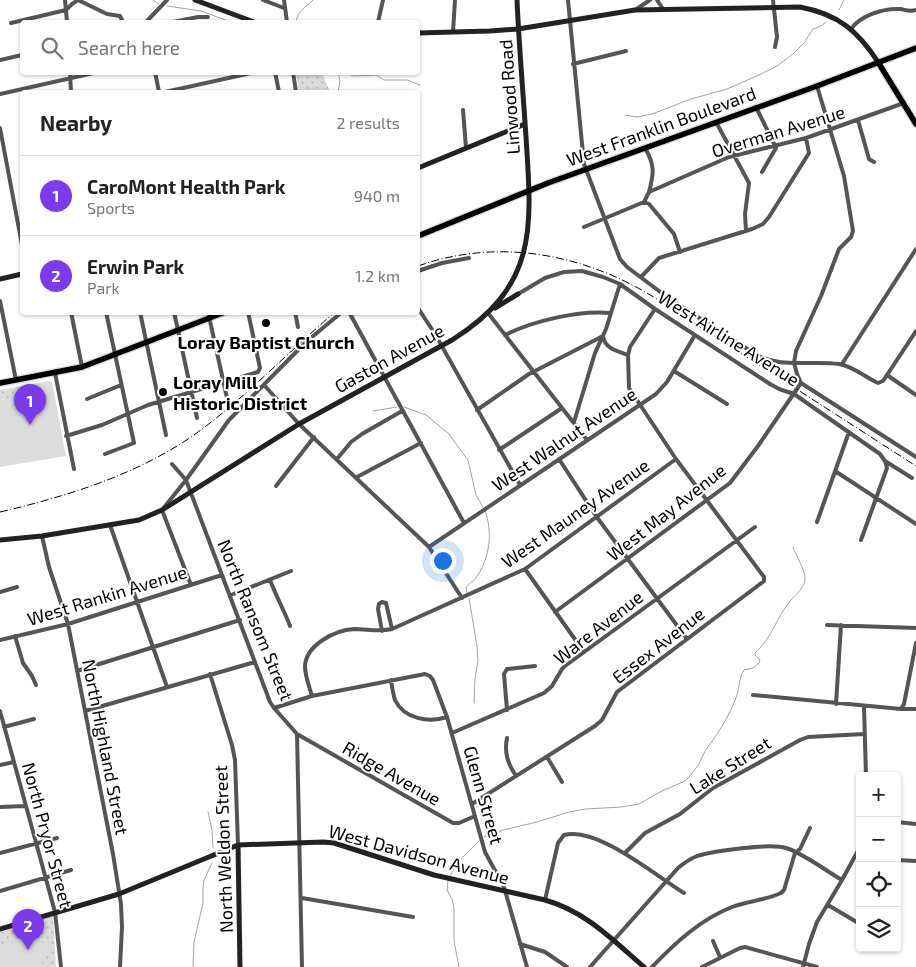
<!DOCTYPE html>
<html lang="en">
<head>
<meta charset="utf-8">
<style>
  body { margin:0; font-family:"Exo 2",sans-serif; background:#f2f2f2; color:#222 }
  .controls { position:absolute; right:15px; bottom:15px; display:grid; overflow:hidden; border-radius:5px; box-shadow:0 1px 4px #0004 }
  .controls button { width:45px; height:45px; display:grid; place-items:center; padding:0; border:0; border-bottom:1px solid #e0e0e0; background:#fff; color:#222; font:25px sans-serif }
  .you { position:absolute; left:442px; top:560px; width:18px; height:18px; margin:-12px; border:4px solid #fff; border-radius:50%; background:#1a73e8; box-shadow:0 0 0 8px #1a73e833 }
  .badge { display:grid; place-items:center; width:32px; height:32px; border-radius:50%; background:#7c3aed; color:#fff; font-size:16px; font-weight:700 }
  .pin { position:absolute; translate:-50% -41px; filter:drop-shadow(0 1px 2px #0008) }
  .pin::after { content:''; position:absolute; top:26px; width:18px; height:15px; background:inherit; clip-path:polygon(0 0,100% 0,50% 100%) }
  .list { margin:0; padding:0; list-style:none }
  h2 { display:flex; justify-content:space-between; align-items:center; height:65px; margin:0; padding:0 20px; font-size:21px }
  h2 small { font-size:16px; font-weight:400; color:#767676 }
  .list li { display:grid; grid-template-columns:32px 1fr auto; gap:15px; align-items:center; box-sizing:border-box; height:80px; padding:0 20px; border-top:1px solid #e0e0e0 }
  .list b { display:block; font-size:19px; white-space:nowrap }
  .list p { margin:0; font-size:16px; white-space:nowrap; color:#767676 }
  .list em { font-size:16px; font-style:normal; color:#767676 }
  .icon { flex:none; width:28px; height:28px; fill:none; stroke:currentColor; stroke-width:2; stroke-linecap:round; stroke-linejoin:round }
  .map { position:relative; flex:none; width:916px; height:967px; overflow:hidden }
  .search { position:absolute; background:#fff; box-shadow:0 1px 4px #0004; left:20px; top:20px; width:400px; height:55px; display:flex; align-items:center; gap:12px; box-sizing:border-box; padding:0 18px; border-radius:5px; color:#767676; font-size:19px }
  .panel { position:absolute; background:#fff; box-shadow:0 1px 4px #0004; left:20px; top:90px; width:400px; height:225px; border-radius:5px }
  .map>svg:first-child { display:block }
</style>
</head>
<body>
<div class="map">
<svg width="916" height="967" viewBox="0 0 916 967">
  <defs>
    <pattern id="grass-dots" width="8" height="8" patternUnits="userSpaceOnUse" patternTransform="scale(1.25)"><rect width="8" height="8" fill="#dcdcdc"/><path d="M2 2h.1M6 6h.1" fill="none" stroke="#bbb" stroke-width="1.8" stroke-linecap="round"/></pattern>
  </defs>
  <rect width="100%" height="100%" fill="#fff"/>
  <path fill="url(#grass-dots)" d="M296,73H322L330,92H299Z
    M23,386L25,396L0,400V390Z
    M53,916L56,967H0V932Z"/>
  <path fill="#dcdcdc" d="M50,381L52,382L66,456L0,467V400L24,396L23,386Z
    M35,937L50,948L41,967H7L0,961C0,942 20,939 35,937Z"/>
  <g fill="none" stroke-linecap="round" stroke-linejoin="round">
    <path stroke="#a3a3a3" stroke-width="1" d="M153,0L159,4
      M167,6L201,11L231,22
      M839,10L844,0
      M296,22C298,10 305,8 313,0
      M338,72L340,81L338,92
      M345,72L353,76L376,75L384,80H407L420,85
      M625,115L637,117L652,114L691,99L727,89L759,75L777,66L794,53L804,43L813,29L821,26L826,22
      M404,407L426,415L449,434L468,460L476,495L483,507
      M373,411L397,407
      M467,593L466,587C469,584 472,582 475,579C490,559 493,533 485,510
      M469,598L477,646L478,660L475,679L474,703
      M208,812L212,830L213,848
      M484,837L503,830L537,822L569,812L586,809L621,807L639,804L662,791L685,781L690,776L699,764L705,751C716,736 729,717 735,700C740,690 738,679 744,670L753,668L759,663L760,660L755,655V653C773,637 776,617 792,599C797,593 804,588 805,580C806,571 796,556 793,547
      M450,876L458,862L479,841
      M448,881L447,890L452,899L454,908V941L459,967
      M193,967L194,942L203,903V888L204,880L212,863"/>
    <defs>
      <path id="primary" d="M878,62L916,124
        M418,236L548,183L817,86L916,48
        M0,383L82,367L225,312"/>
    </defs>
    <use href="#primary" stroke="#dbdbdb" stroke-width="8"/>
    <path stroke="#555" stroke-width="4" d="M65,0L67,22
      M78,0L107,14L120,16L123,22
      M263,0L284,8
      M284,0L287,22
      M568,0L584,164L620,259L627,267L667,297L755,354C780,369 811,360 839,364C853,366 866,378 878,383L883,381L916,331
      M657,0L663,9
      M773,0L777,37L775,47
      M635,10L650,0
      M146,22L167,0
      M173,22L198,17H208
      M378,22L383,0
      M11,23L66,10L72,4L78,0
      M851,29C861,15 884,8 900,9C906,10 910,12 916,10
      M453,32L455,0
      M0,60L22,55
      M573,64L626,51
      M70,72L71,92
      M155,72L159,92
      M275,72L279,92
      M293,72L296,92
      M817,86L844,176L853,231L851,237L839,249L821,296L796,351L794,363L797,374L801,383L916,457
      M165,92L256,72
      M0,94L98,72
      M756,107L776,148L762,172
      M463,110L466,148
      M858,120L869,159L874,162
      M716,122L749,183L745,214L746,231
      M0,128L22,245
      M645,148C655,165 654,173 649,192
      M644,202L649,204L674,234L680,252
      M584,227L644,202L649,192L729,157L806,138L904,103
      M418,271L442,263L469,258
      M641,277L659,258L752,229L763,224L769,217L809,153L806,138
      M518,294L545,278L564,272L582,271L603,277L620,284L655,309L770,384L779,389L794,394L880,454L885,461L912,478
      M0,301L16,380
      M418,308L435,334L520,485
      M71,312L82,367
      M140,312L166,435
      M174,312L197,418
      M208,312L227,398
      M295,312L298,327
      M349,312L464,523
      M488,313L587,440
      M505,335C533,321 579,310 610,313
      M842,364L916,249
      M674,371L727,404
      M55,373L74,469
      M887,375L916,395
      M264,385L299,424L429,547L462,598
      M87,399L121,385
      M477,410L529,374L603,336C605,349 617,351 628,355
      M574,422L595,353L606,329L620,284
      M66,436L102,425L148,405L258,372L260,368L248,312
      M499,450L562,408
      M105,454L134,443L106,312
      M337,459L351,442L362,434L402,411
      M559,459L596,516L687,639
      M172,464L186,480L270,702L274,708L297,734L302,967
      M835,471L916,524
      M357,477L421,443
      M276,486L314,437
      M817,522L849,432
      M110,525L167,687
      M42,536L49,567L68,624L113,854L121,904L122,927L120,967
      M861,540L887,468L885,461
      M429,547L656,394L667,382L695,335
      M525,569L584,652
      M270,580C276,596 284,610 290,626
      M191,585L162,510L186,480L229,420L306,342L342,312
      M0,592L17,587
      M231,595L291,571
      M555,612L730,483L758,446L801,383
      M827,625L916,628
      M382,631L378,609L379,604L382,602L386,603L392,629
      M15,636L23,663L32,676L36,685
      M0,640L68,624L222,575
      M77,671L240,620
      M210,674L232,745L235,760L238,845
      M391,680C392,687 393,694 395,700C404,719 429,723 447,717
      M753,695L901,709L904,704L916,643
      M312,696C309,686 305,676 305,666C306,645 335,630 354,629C367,629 379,632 392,629L525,569L676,459
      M836,704L841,625
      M864,706L866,776
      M274,708L312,696L425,674L430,676L433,680L447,717L485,852L504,887L527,967
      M901,709H916
      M507,710L504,674L507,669L535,666
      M0,711L55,912L61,967
      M85,711L255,662
      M4,727L34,719
      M452,733L544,693L552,686L562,669L565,666L755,527
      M297,734L453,823H459L475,816
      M507,738C504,753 508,764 516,776
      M547,757L562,782
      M0,765L14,762
      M472,804L595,726L602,720L617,692L764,581V577L676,459L629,388L628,355L630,347L655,309
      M0,807L25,806
      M897,822L916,824
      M0,853L57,838
      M625,853L645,833L680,814L713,788L800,740L808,737L864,734
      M897,860L916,861
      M0,891L71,870
      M302,898L413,917
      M545,900L558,843L564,835C597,826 656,876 684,893
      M828,905L860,924
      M713,941L720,957
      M520,944L545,952L567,967
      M590,967L678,868C684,863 690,859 697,856C714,851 770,843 786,848C803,853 826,871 842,880
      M652,967C675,943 701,919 732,907C748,901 766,900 781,893L784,890L795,853L800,849L810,828
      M702,967L740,948L745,947L817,967
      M803,967L809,944L817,922L842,880L860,847"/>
    <path stroke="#222" stroke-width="5" d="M195,0L254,22
      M418,33L490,31L518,29L635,10L800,7C838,14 858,31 878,62
      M418,168L525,124
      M0,279L22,274
      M495,308L518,294
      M0,540L42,536L139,520L162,510L299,424L452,340C538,286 532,228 526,137C523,91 519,46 517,0
      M238,845L240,967
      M0,929L119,894L238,845L323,842L334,843L434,875L545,900C585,911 613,940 644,967"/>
    <use href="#primary" stroke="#000" stroke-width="5.5"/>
    <path stroke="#000" stroke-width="1" stroke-dasharray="8 2.5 1 2.5" stroke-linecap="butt" d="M418,266C497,238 581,253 652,296L916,466
      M0,512C68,496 136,475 194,435C244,399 287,353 335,312"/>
  </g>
  <g fill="#000" stroke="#fff" stroke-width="2">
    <circle cx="266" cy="323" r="5"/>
    <circle cx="163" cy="392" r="5"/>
  </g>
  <g text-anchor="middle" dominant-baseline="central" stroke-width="4" stroke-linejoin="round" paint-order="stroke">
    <g font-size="18" fill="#000" stroke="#fff">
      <text transform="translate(509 97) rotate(-94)">Linwood Road</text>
      <text transform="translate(661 126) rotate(-20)">West Franklin Boulevard</text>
      <text transform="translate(778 131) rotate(-17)">Overman Avenue</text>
      <text transform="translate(729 338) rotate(32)">West Airline Avenue</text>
      <text transform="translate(389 358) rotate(-29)">Gaston Avenue</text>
      <text transform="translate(564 439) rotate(-34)">West Walnut Avenue</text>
      <text transform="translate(666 512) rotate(-38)">West May Avenue</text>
      <text transform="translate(575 513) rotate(-35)">West Mauney Avenue</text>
      <text transform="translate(107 595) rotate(-17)">West Rankin Avenue</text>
      <text transform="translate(256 620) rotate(68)">North Ransom Street</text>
      <text transform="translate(598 627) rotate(-38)">Ware Avenue</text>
      <text transform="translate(658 645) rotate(-38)">Essex Avenue</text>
      <text transform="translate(106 747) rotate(79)">North Highland Street</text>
      <text transform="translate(730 765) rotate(-32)">Lake Street</text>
      <text transform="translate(392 773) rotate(30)">Ridge Avenue</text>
      <text transform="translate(484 795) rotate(74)">Glenn Street</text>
      <text transform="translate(48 835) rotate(75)">North Pryor Street</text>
      <text transform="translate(223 849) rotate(-92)">North Weldon Street</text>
      <text transform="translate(419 854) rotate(15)">West Davidson Avenue</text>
    </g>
    <g font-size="18" font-weight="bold" fill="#000" stroke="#fff">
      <text x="266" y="342">Loray Baptist Church</text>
      <text x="173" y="382" text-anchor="start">Loray Mill<tspan x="173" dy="21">Historic District</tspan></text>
    </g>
  </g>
</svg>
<div class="controls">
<button>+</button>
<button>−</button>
<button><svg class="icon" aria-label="locate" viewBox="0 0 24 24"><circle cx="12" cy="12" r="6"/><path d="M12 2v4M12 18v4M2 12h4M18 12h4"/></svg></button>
<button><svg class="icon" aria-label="layers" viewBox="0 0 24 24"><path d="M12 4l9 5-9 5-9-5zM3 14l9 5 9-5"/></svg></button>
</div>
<div class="you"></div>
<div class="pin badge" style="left:30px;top:425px">1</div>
<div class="pin badge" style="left:28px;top:950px">2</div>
<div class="search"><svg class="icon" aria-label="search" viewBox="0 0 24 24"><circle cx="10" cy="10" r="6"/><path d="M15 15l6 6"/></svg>Search here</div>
<section class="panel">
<h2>Nearby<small>2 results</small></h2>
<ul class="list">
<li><span class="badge">1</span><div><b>CaroMont Health Park</b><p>Sports</p></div><em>940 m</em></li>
<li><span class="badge">2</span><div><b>Erwin Park</b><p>Park</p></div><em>1.2 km</em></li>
</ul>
</section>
</div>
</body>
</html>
